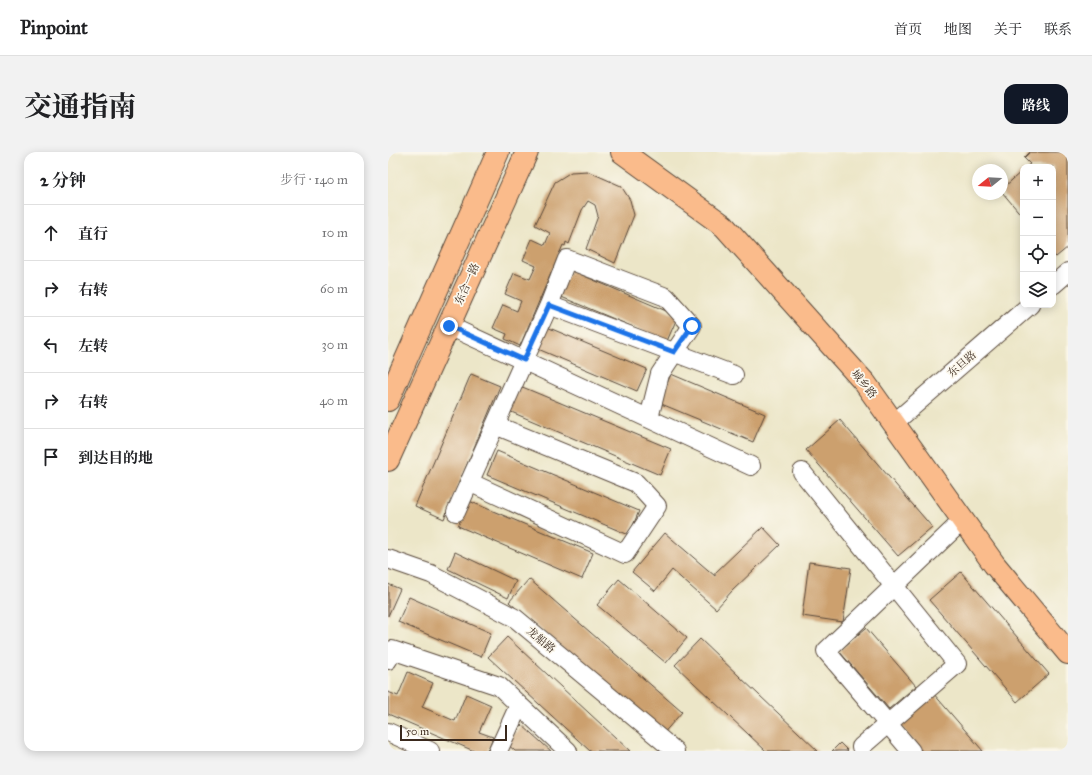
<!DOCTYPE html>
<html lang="zh">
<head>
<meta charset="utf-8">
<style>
  body { margin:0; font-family:"IM FELL Great Primer","Noto Serif SC",serif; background:#f2f2f2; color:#202124 }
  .controls { position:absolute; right:12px; top:12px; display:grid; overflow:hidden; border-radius:8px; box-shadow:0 2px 10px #0003 }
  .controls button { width:36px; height:36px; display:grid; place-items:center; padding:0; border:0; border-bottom:1px solid #e0e0e0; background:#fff; color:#202124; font:20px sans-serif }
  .compass { position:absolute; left:584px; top:12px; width:36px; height:36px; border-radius:50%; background:#fff; box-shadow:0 2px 10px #0003; rotate:252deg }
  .scale { position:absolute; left:12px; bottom:10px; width:107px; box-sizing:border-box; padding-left:4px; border:2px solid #3b2a1e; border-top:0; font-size:11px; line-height:14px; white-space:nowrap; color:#3b2a1e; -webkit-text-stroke:3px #fbf7ec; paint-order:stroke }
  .stop { position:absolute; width:12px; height:12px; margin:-9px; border:3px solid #1a73e8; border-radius:50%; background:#fff }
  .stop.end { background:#1a73e8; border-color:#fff; box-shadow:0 1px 4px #0008 }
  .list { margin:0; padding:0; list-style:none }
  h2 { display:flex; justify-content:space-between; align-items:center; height:52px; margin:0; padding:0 16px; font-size:17px }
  h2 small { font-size:13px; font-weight:400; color:#757577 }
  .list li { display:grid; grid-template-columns:26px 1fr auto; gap:12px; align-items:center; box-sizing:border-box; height:56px; padding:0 16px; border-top:1px solid #e0e0e0 }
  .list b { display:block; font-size:15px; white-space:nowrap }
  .list em { font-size:13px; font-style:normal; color:#757577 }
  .icon { flex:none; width:22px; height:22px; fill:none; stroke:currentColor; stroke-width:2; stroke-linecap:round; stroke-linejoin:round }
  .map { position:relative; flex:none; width:680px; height:599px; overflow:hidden; border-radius:12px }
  header { display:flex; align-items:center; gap:24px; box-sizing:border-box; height:56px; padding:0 20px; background:#fff; border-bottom:1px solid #e0e0e0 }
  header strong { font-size:19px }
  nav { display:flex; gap:22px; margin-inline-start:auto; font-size:14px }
  .intro { display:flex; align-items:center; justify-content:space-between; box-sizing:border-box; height:96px; padding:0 24px }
  h1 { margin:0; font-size:28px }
  .button { padding:10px 18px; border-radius:12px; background:#111827; color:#fff; font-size:14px; font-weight:700 }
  main { display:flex; gap:24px; padding:0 24px }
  aside { flex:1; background:#fff; border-radius:12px; box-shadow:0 2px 10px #0003 }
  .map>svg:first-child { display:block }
</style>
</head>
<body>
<header>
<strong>Pinpoint</strong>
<nav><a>首页</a><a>地图</a><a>关于</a><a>联系</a></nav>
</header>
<div class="intro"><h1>交通指南</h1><a class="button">路线</a></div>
<main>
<aside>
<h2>2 分钟<small>步行 · 140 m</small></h2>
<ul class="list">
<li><svg class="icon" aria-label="ahead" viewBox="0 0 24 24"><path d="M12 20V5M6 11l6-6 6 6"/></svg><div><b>直行</b></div><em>10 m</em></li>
<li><svg class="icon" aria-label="right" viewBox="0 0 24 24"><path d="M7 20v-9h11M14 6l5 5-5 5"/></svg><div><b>右转</b></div><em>60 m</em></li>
<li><svg class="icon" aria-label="left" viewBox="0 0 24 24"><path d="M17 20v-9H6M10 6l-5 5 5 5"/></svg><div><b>左转</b></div><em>30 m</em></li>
<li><svg class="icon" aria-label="right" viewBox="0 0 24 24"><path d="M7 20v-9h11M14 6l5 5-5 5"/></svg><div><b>右转</b></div><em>40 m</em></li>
<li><svg class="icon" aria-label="arrive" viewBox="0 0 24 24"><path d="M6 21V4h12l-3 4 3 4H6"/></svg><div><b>到达目的地</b></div></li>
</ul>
</aside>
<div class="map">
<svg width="680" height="599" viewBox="0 0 680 599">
  <rect width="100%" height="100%" fill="#fbf7ec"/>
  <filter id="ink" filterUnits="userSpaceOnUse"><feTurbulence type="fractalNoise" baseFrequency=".025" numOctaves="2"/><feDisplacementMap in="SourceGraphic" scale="8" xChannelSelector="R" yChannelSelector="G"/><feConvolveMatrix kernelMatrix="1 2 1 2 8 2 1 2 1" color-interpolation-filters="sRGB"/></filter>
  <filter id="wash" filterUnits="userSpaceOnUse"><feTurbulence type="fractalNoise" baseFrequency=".012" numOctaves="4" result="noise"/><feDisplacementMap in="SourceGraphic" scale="16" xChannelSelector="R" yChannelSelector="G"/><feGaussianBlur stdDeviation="0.9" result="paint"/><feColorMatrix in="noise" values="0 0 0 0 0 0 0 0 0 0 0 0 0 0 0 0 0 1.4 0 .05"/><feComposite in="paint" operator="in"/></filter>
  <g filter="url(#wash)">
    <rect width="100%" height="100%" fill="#ece6c8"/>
    <g id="blocks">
      <path fill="#cca06e" d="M642,0H680V95L668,105L665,102V15H638L642,12L636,6Z
        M635,18V65L614,40V37Z
        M199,19L233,34L242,48L246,63L227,111L198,97L210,64L207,53L200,49L194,58L181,92L178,90L177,94L175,93L132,194L117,187L119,182L105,176L115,153L129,159L133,149L117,142L126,121L142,127L148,114L135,108L144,87L157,93L162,81L147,73L167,30L183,20Z
        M182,118L290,164L279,189L171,144Z
        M159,175L259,217L249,239L150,197Z
        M83,222L112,234L56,367L27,354Z
        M283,222L377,262L365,290L271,251Z
        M132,234L283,297L272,323L121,259Z
        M452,268L544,375L510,404L418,298Z
        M109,299L251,359L241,383L99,323Z
        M81,349L205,401L194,427L70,374Z
        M375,375L392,393L344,439L328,457L284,418L267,439L244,420L277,381L327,424V421Z
        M67,400L128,429L120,446L60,417Z
        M421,410L463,416L455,470L414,464Z
        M573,420L661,522L629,550L541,448Z
        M141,427L294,560L274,583L121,450Z
        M231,427L299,486L278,511L209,453Z
        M0,432L12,437L0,464Z
        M21,445L103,481L93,505L10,470Z
        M478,476L528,534L501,557L451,499Z
        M119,485L242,599H202L100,505Z
        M312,487L430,599H378L287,513Z
        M20,520L45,531L34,555L67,569L78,542L103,553L91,580L105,585L99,599H86L0,562V540L10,544Z
        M545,541L595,599H534L510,571Z
        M134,573L163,599H127L118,591Z
        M452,591L460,599H444Z"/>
    </g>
  </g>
  <g filter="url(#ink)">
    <use href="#blocks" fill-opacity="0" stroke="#564638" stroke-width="1"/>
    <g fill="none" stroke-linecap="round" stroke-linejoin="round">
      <defs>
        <path id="minor" d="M665,133L680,120
          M161,153L346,223
          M61,174L363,314
          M506,272L514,264L642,153
          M414,320L569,512L473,595
          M81,330L237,402L269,354L248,331L107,273
          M68,360L161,153L179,107L278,145L304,174L272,222L261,266
          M0,407L43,422L127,466L287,599
          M0,508L4,498L111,534L180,599
          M0,580L42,599
          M110,599L131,553
          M523,599L438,499L575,368"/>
        <path id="major" d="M234,0L336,74L477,231L606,412L680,501
          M0,248L110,0
          M0,308L139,0"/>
      </defs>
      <use href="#minor" stroke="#564638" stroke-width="20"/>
      <use href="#major" stroke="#564638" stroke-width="24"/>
      <use href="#minor" stroke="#fff" stroke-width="18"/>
      <use href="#major" stroke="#fabb8b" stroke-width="22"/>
    </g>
  </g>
  <g fill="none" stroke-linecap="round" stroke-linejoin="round" filter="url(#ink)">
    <path stroke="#1a73e8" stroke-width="5" d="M61,174L136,208L161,153L286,200L304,174"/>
  </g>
  <g text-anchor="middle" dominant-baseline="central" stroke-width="3.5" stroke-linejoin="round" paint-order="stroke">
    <g font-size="11" fill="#3b2a1e" stroke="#fbf7ec">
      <text transform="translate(79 132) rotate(-66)">东合一路</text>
      <text transform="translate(574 212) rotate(-41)">东旦路</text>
      <text transform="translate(476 232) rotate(51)">城乡路</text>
      <text transform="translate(153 488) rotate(40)">龙船路</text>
    </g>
  </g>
</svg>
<div class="controls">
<button>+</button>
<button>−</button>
<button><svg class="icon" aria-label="locate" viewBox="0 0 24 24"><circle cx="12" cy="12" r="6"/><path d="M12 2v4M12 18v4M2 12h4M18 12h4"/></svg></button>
<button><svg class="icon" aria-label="layers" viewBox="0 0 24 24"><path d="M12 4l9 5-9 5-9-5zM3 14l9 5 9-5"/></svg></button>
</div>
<svg class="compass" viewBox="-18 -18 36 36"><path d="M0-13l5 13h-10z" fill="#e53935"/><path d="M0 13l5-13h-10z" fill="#757577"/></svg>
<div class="scale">50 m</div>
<div class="stop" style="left:304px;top:174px"></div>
<div class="stop end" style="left:61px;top:174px"></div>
</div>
</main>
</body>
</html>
